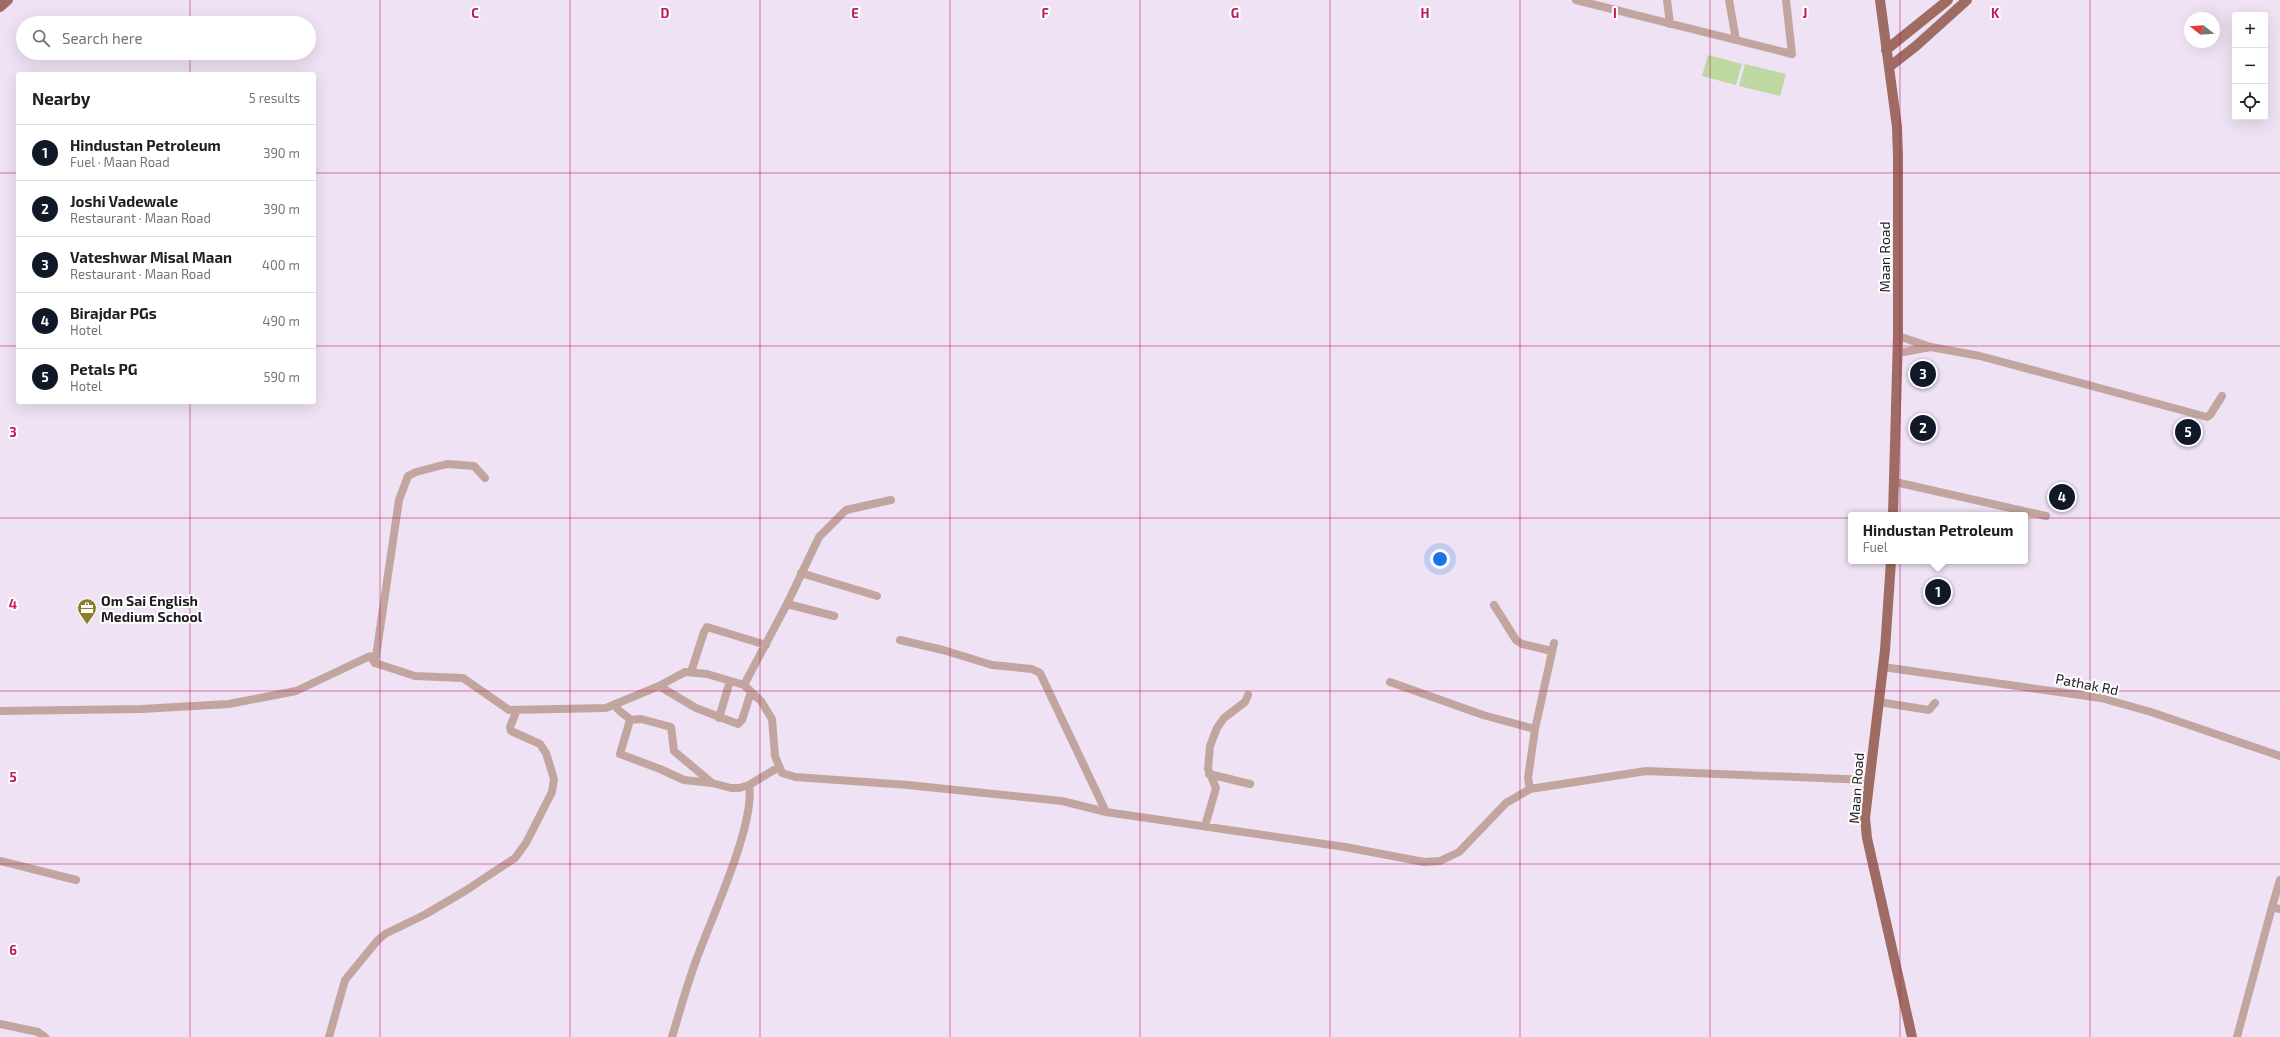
<!DOCTYPE html>
<html lang="en">
<head>
<meta charset="utf-8">
<style>
  body { margin:0; font-family:"Exo 2",sans-serif; background:#f6f6f6; color:#202124 }
  .controls { position:absolute; right:12px; top:12px; display:grid; overflow:hidden; border-radius:4px; box-shadow:0 4px 16px #0002 }
  .controls button { width:36px; height:36px; display:grid; place-items:center; padding:0; border:0; border-bottom:1px solid #e0e0e0; background:#fff; color:#202124; font:20px sans-serif }
  .compass { position:absolute; left:2184px; top:12px; width:36px; height:36px; border-radius:50%; background:#fff; box-shadow:0 4px 16px #0002; rotate:287deg }
  .you { position:absolute; left:1440px; top:559px; width:14px; height:14px; margin:-10px; border:3px solid #fff; border-radius:50%; background:#1a73e8; box-shadow:0 0 0 6px #1a73e833 }
  .badge { display:grid; place-items:center; width:26px; height:26px; border-radius:50%; background:#111827; color:#fff; font-size:13px; font-weight:700 }
  .pin { position:absolute; translate:-50% -50%; border:2px solid #fff; box-shadow:0 1px 4px #0006 }
  .popup { position:absolute; left:1848px; top:512px; width:180px; height:52px; box-sizing:border-box; display:grid; place-content:center; border-radius:4px; background:#fff; filter:drop-shadow(0 1px 3px #0005); font-size:13px; white-space:nowrap; color:#757577 }
  .popup b { font-size:15px; color:#202124 }
  .popup::after { content:''; position:absolute; left:50%; top:100%; margin-left:-8px; border:8px solid transparent; border-top-color:#fff }
  .list { margin:0; padding:0; list-style:none }
  h2 { display:flex; justify-content:space-between; align-items:center; height:52px; margin:0; padding:0 16px; font-size:17px }
  h2 small { font-size:13px; font-weight:400; color:#757577 }
  .list li { display:grid; grid-template-columns:26px 1fr auto; gap:12px; align-items:center; box-sizing:border-box; height:56px; padding:0 16px; border-top:1px solid #e0e0e0 }
  .list b { display:block; font-size:15px; white-space:nowrap }
  .list p { margin:0; font-size:13px; white-space:nowrap; color:#757577 }
  .list em { font-size:13px; font-style:normal; color:#757577 }
  .icon { flex:none; width:22px; height:22px; fill:none; stroke:currentColor; stroke-width:2; stroke-linecap:round; stroke-linejoin:round }
  .map { position:relative; flex:none; width:2280px; height:1037px; overflow:hidden }
  .search { position:absolute; background:#fff; box-shadow:0 4px 16px #0002; left:16px; top:16px; width:300px; height:44px; display:flex; align-items:center; gap:10px; box-sizing:border-box; padding:0 14px; border-radius:22px; color:#757577; font-size:15px }
  .panel { position:absolute; background:#fff; box-shadow:0 4px 16px #0002; left:16px; top:72px; width:300px; height:332px; border-radius:4px }
  .map>svg:first-child { display:block }
</style>
</head>
<body>
<div class="map">
<svg width="2280" height="1037" viewBox="0 0 2280 1037">
  <rect width="100%" height="100%" fill="#eee2f4"/>
  <path fill="#bdd8a1" d="M1708,55L1742,64L1736,85L1702,76Z
    M1745,64L1786,74L1780,96L1739,86Z"/>
  <g fill="none" stroke-linecap="round" stroke-linejoin="round">
    <path stroke="#c2a59f" stroke-width="8" d="M1576,0L1792,54L1786,0
      M1667,0L1670,24
      M1729,0L1736,40
      M1898,336L1931,347L1980,356L2207,417L2210,415L2222,396
      M1898,353L1931,347
      M1895,482L2046,516
      M801,573L877,596
      M787,604L834,616
      M1494,605L1516,640L1522,644L1552,651
      M900,640L943,650L992,665L1032,669L1040,673L1106,812
      M375,663L399,500L408,476L416,472L447,464L474,466L485,478
      M1883,667L2101,698L2151,712L2280,756
      M691,672L704,632L707,627L766,645
      M1390,682L1483,715L1535,729
      M744,685L787,604L819,537L846,510L891,500
      M659,686L696,708L738,724L742,720L751,692
      M1879,702L1929,710L1935,703
      M615,704C617,713 626,713 630,720L620,754L660,769L684,780L712,783L731,788H739L749,785
      M0,711L141,709L229,704L296,691L370,656L375,663L415,676L463,678L509,710L606,708L659,686L685,672L707,674L744,685L761,701L772,719L775,756L782,773L795,777L908,785L1062,801L1106,812L1345,847L1424,862L1440,861L1459,852L1506,803L1530,789L1646,771L1868,780
      M719,718L730,681
      M630,720L641,719L671,727L674,751L712,783
      M1209,774L1250,784
      M1530,789L1528,778L1535,729L1554,643
      M1205,826L1216,788L1208,769L1210,746L1217,728L1224,718L1245,702L1248,695
      M0,861L76,880
      M2280,880L2272,907L2280,909
      M0,1024L38,1032L45,1037
      M329,1037L345,980L377,941L385,934L426,914L465,891L515,858L526,843L552,792L554,779L546,753L540,744L511,731L510,727L517,710
      M672,1037C680,1011 687,984 697,958C711,919 756,823 749,785L779,767
      M2237,1037L2272,907"/>
    <path stroke="#9f6c63" stroke-width="10" d="M1880,0L1897,127L1898,157V336L1893,515
      M0,7L8,0
      M1886,50L1948,0
      M1889,67L1916,46L1967,0
      M1891,561L1885,650L1865,818L1867,838L1912,1037"/>
  </g>
  <path fill="none" stroke="#c2185b" stroke-width="1" stroke-opacity="0.55" d="M190,0V23M380,0V1037M570,0V1037M760,0V1037M950,0V1037M1140,0V1037M1330,0V1037M1520,0V1037M1710,0V1037M1900,0V1037M2090,0V1037M190,53V74M0,173H18M314,173H2280M0,346H18M314,346H2280M190,402V1037M0,518H2280M0,691H2280M0,864H2280"/>
  <defs>
    <symbol id="office-pin" viewBox="-11 -11 22 30"><path d="M0 17L-7.5 6A9.5 9.5 0 1 1 7.5 6Z" fill="#8d7e25" stroke="#fff"/><path d="M-6-3h4V-5.5h4V-3h4V5H-6ZM-1-4.5V-3h2v-1.5ZM-6 0V1H6V0Z" fill="#fff"/></symbol>
  </defs>
  <g fill-rule="evenodd">
    <use href="#office-pin" x="76" y="597" width="22" height="30"/>
  </g>
  <g text-anchor="middle" dominant-baseline="central" stroke-width="4" stroke-linejoin="round" paint-order="stroke">
    <g font-size="14" fill="#211c23" stroke="#fff">
      <text transform="translate(1884 257) rotate(-90)">Maan Road</text>
      <text transform="translate(2087 684) rotate(11)">Pathak Rd</text>
      <text transform="translate(1856 788) rotate(-86)">Maan Road</text>
    </g>
    <g font-size="14" font-weight="bold" fill="#211c23" stroke="#fff" text-anchor="start">
      <text x="101" y="600">Om Sai English<tspan x="101" dy="16">Medium School</tspan></text>
    </g>
  </g>
  <g font-size="13" text-anchor="middle" font-weight="bold" fill="#c2185b" stroke="#fff" stroke-width="4" stroke-linejoin="round" paint-order="stroke">
    <text x="475" y="18">C</text>
    <text x="665" y="18">D</text>
    <text x="855" y="18">E</text>
    <text x="1045" y="18">F</text>
    <text x="1235" y="18">G</text>
    <text x="1425" y="18">H</text>
    <text x="1615" y="18">I</text>
    <text x="1805" y="18">J</text>
    <text x="1995" y="18">K</text>
    <text x="13" y="437">3</text>
    <text x="13" y="609">4</text>
    <text x="13" y="782">5</text>
    <text x="13" y="955">6</text>
  </g>
</svg>
<div class="controls">
<button>+</button>
<button>−</button>
<button><svg class="icon" aria-label="locate" viewBox="0 0 24 24"><circle cx="12" cy="12" r="6"/><path d="M12 2v4M12 18v4M2 12h4M18 12h4"/></svg></button>
</div>
<svg class="compass" viewBox="-18 -18 36 36"><path d="M0-13l5 13h-10z" fill="#e53935"/><path d="M0 13l5-13h-10z" fill="#757577"/></svg>
<div class="you"></div>
<div class="pin badge" style="left:1938px;top:592px">1</div>
<div class="popup"><b>Hindustan Petroleum</b>Fuel</div>
<div class="pin badge" style="left:1923px;top:428px">2</div>
<div class="pin badge" style="left:1923px;top:374px">3</div>
<div class="pin badge" style="left:2062px;top:497px">4</div>
<div class="pin badge" style="left:2188px;top:432px">5</div>
<div class="search"><svg class="icon" aria-label="search" viewBox="0 0 24 24"><circle cx="10" cy="10" r="6"/><path d="M15 15l6 6"/></svg>Search here</div>
<section class="panel">
<h2>Nearby<small>5 results</small></h2>
<ul class="list">
<li><span class="badge">1</span><div><b>Hindustan Petroleum</b><p>Fuel · Maan Road</p></div><em>390 m</em></li>
<li><span class="badge">2</span><div><b>Joshi Vadewale</b><p>Restaurant · Maan Road</p></div><em>390 m</em></li>
<li><span class="badge">3</span><div><b>Vateshwar Misal Maan</b><p>Restaurant · Maan Road</p></div><em>400 m</em></li>
<li><span class="badge">4</span><div><b>Birajdar PGs</b><p>Hotel</p></div><em>490 m</em></li>
<li><span class="badge">5</span><div><b>Petals PG</b><p>Hotel</p></div><em>590 m</em></li>
</ul>
</section>
</div>
</body>
</html>
